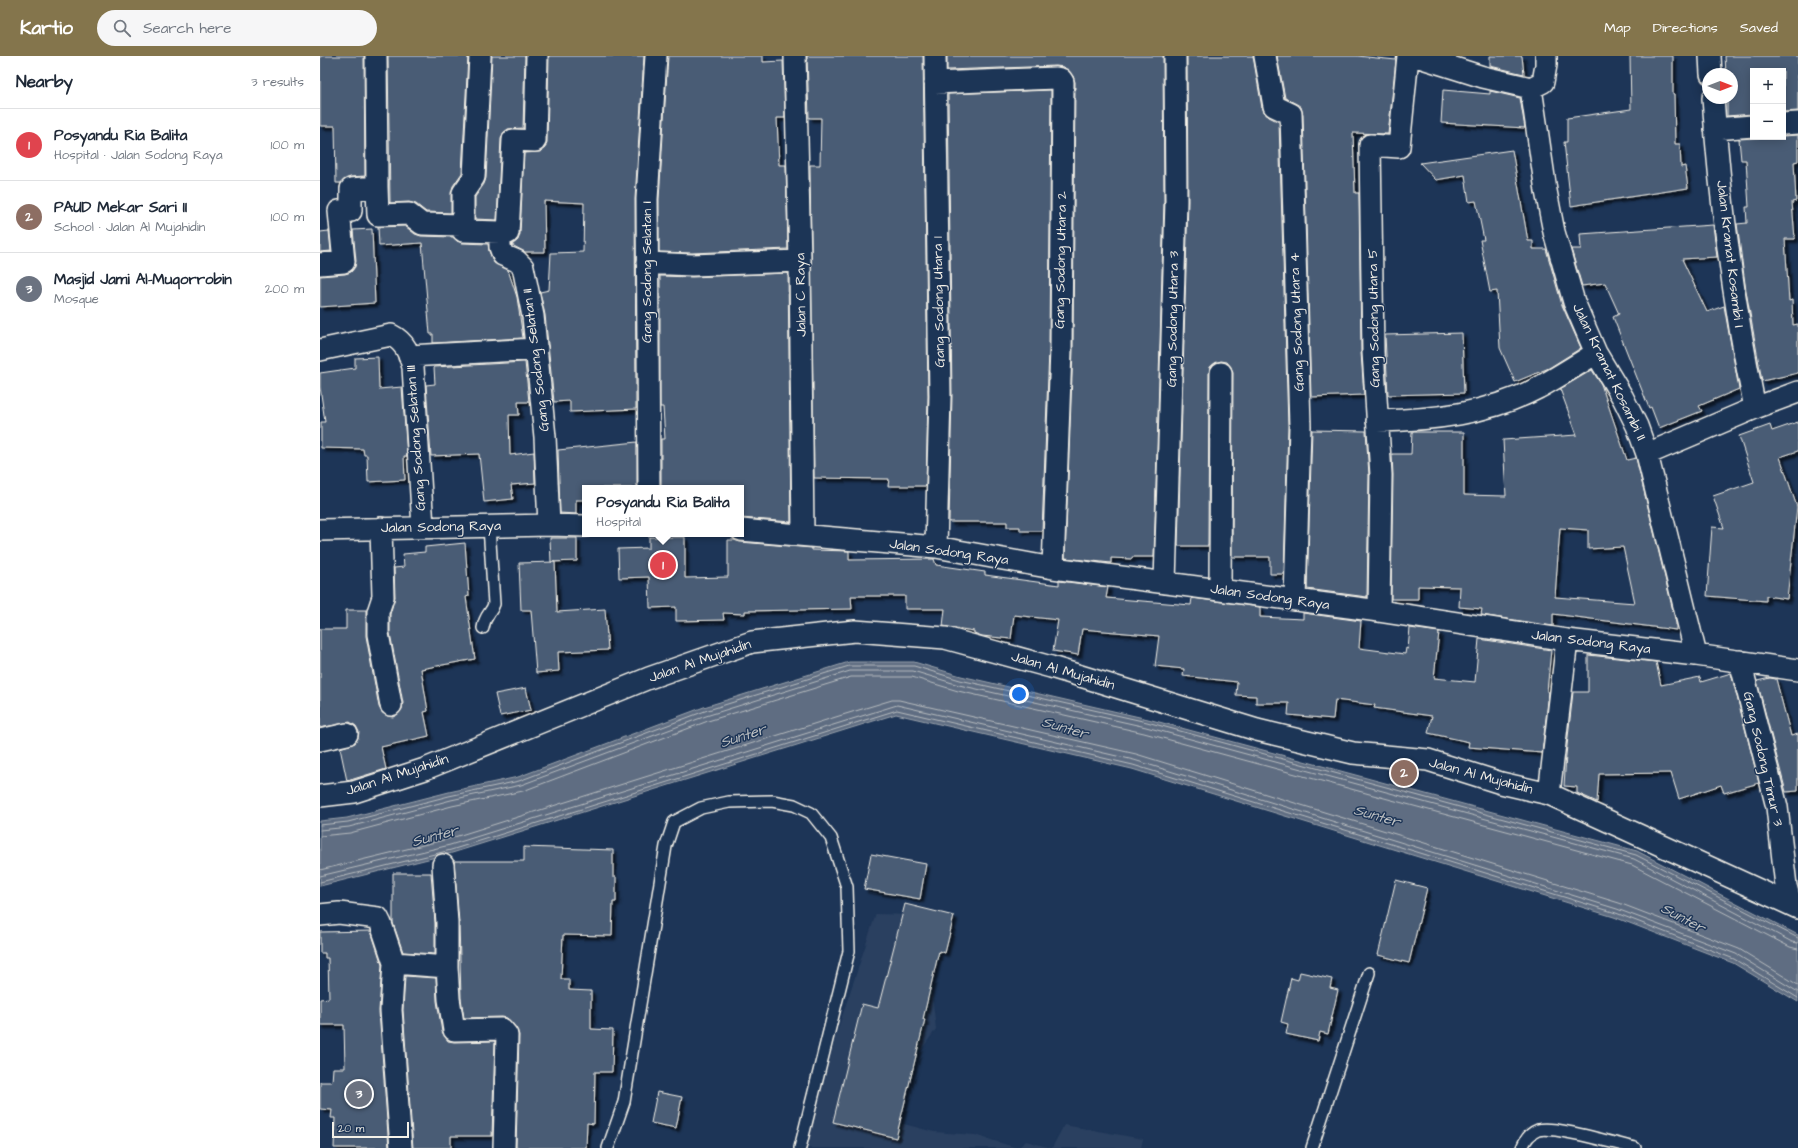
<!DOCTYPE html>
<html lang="en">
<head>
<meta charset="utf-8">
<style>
  body { margin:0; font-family:"Architects Daughter",sans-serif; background:#f6f6f7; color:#1f2937 }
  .controls { position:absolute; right:12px; top:12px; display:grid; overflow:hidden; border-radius:0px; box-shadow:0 2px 10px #0003 }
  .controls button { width:36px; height:36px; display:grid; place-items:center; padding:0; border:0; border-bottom:1px solid #e0e1e3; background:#fff; color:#1f2937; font:20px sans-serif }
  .compass { position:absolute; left:1382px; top:12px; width:36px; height:36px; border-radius:50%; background:#fff; box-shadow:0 2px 10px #0003; rotate:90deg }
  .scale { position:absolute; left:12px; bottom:10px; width:77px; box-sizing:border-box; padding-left:4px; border:2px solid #f4f1e8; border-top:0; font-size:11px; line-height:14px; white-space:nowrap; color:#f4f1e8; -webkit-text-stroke:3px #1d3557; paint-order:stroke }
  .you { position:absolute; left:699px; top:638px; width:14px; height:14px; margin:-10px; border:3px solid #fff; border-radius:50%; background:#1a73e8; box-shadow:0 0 0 6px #1a73e833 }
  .badge { display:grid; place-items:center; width:26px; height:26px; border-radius:50%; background:#84754c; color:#fff; font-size:13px; font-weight:700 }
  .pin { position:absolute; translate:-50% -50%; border:2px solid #fff; box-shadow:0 1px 4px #0006 }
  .popup { position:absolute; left:262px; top:429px; width:162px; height:52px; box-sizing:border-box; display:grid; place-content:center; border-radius:0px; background:#fff; filter:drop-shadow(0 1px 3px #0005); font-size:13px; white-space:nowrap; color:#747a83 }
  .popup b { font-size:15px; color:#1f2937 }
  .popup::after { content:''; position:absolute; left:50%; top:100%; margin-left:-8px; border:8px solid transparent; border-top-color:#fff }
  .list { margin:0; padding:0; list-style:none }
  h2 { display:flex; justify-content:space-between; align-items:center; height:52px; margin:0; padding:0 16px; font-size:17px }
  h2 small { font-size:13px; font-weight:400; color:#747a83 }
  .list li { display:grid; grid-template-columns:26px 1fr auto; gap:12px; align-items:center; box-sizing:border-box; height:72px; padding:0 16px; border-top:1px solid #e0e1e3 }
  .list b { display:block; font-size:15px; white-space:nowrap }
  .list p { margin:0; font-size:13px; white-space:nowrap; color:#747a83 }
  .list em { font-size:13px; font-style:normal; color:#747a83 }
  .icon { flex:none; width:22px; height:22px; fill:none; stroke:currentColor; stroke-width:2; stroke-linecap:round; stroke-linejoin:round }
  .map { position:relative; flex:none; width:1478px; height:1092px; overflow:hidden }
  header { display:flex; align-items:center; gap:24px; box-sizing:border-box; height:56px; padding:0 20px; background:#84754c; color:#fff }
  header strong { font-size:19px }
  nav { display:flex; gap:22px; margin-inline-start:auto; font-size:14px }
  .search { width:280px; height:36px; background:#f6f6f7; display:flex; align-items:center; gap:10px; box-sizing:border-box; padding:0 14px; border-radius:22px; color:#747a83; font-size:15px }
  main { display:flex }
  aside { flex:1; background:#fff }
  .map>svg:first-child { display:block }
</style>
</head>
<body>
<header>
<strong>Kartio</strong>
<div class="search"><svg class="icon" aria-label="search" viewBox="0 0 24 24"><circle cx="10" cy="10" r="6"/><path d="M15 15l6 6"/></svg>Search here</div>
<nav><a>Map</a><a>Directions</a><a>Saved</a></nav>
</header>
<main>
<aside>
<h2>Nearby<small>3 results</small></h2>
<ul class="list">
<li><span class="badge" style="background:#e0444e">1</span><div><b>Posyandu Ria Balita</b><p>Hospital · Jalan Sodong Raya</p></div><em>100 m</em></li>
<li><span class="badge" style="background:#8d6e63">2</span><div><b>PAUD Mekar Sari II</b><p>School · Jalan Al Mujahidin</p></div><em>100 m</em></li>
<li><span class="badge" style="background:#6b7280">3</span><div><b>Masjid Jami Al-Muqorrobin</b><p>Mosque</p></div><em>200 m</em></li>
</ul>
</aside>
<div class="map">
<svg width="1478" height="1092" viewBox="0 0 1478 1092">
  <defs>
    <filter id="shadow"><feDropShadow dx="3.5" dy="3.5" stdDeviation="1" flood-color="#0009"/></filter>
  </defs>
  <rect width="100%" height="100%" fill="#1d3557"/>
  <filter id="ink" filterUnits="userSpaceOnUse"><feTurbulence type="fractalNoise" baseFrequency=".025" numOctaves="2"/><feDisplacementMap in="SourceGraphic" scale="8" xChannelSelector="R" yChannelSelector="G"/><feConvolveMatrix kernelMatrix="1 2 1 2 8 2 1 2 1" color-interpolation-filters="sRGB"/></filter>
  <g filter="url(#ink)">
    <path fill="#2a4060" d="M556,858L634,860L611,929L616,973L597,1000L580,1067L614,1076L655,1079L697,1092H485L498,1033Z
      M744,1069L823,1083L821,1092H732Z
      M706,1085L731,1092H698Z"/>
    <path fill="#5e6d82" stroke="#9aa2ab" d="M529,606H594L641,620L828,663L1317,795L1478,879V946L1413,907L1294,861L812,713L576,658L132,797L0,830V765L27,762L129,736L198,721L384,651Z"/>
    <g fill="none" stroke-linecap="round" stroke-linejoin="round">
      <path stroke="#b8bcbf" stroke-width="1" d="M0,769L28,766L129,740L199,725L385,655L529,610H594L640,624L827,666L1316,799L1478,882
        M0,774L29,771L131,744L201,729L386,660L530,615H593L639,629L826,671L1314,803L1472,886L1478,887
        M0,780L30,777L132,750L203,735L388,665L531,621H592L638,635L824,677L1312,809L1470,891L1478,893
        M0,814L128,783L519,660L572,644H579L816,698L1299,847L1419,893L1478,929
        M0,820L130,789L577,649L814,704L1297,853L1416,898L1478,936
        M0,826L131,794L577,654L813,709L1296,857L1414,903L1478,942"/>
    </g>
    <path fill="#485b74" stroke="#f4f1e8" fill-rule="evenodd" filter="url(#shadow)" d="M0,0H44L45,120L30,121L21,127H16L15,70H0Z
      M68,0H148L142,117L133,130L131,137V157L106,156L96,148L89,146L70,147Z
      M172,0H205L203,72L188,73L183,77L181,83L177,164L155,163V141L164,128L166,122Z
      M229,0H324L315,143L316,353L250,356V345L234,346L225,259L220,236L229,234L231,197L263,196L264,147L224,145L225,196H205L192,189L198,184L200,178L204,97L220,96L225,92L227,86Z
      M348,0H443V6L463,5L465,62H457L459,109H466L468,193L372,197L339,196V143Z
      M487,0H603L608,340L606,430H568L569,423L494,422L490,109H500L501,62H489Z
      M627,0H843L844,145L834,501H812V503L791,502V507L745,502L753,294L755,26L753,20L744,11L736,10L627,14Z
      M867,0H933L942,52L949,61L959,66L968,370L964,518H950V501H912L913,317L911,311L907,306L901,305L895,307L890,311L889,317L888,490H858L868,145Z
      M957,0H1037L1076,4L1068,78L1033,77L1035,137H1039L1041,296L1044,339L991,341L983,58L981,51L965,42Z
      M1170,0H1202L1204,18L1170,10Z
      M1310,0H1353V38H1354L1355,88H1360L1361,111L1365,110L1368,132L1251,150L1244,86H1247V62L1311,53Z
      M1405,0H1478V55L1463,56V15H1433V58L1407,60V42H1412V18H1406Z
      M731,34L729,294L722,475H700V471H687V466H629L632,340L628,38Z
      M1123,34L1170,38V35L1200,42L1205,72L1121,67Z
      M1478,79V105L1474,106L1476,145L1472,146L1475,183H1465L1469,245L1472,244L1473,269L1478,268V317L1442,325L1426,235L1417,168L1427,167L1426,151H1429L1426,104H1421L1419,83Z
      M1192,94L1208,185H1213V193H1226L1242,249L1261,292L1229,312L1195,326L1180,292L1177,235L1170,236L1160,184H1164L1156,145L1149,146L1145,119L1116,124L1100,107Z
      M1393,169L1397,201L1362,203L1387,256L1404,250L1419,333L1379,350L1382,355L1339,372L1331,351L1329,352L1293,261L1299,258L1285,227L1262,230L1251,193H1261L1260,178Z
      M85,170L95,178L101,180L133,181L137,185L142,187L168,188L169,195L174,207L188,214L197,241L203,282L113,287V278H110L102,187L59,190L58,171Z
      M52,173L55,247L0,251V220L25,218L31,216L35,211L36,205L33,174Z
      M9,175L11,195L0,196V176Z
      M468,217L471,466L421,462V432H341V383H345L343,351H340V220L372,221Z
      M1142,277L1144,337L1068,339L1065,279Z
      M58,301L59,333L82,331L87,400H84L85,424L48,426L47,399H44L43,393L1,392V366H5L0,331V317L35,312V302Z
      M205,306L209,346H198L199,359H189L190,399L214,396L215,427L191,429L193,443L164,446L159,398L111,400L106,329L115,328L114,311Z
      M1272,314L1281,328L1307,404L1316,402L1356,567V574L1233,558V570L1161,559L1162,553L1139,551L1140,531L1098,530V543H1071L1073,419L1072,398H1091L1092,376H1144V439L1186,440L1183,384L1257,379L1240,333ZM1240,472L1268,474V493L1303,491L1315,547L1235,541Z
      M1478,366V395L1460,401L1477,451L1467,543L1446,540V545L1387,540L1392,471L1404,472L1393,440L1434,426L1419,380L1450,369L1452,375Z
      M992,374L1046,375L1049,419L1047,541L987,533Z
      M317,386V432H265V444H256V458L240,457L238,394Z
      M329,481H365V522L408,521V484H414L420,486L492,492V494L529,495V504L614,503L616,509L665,516V519L739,529V525L788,531L786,542L871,549L872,542L940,551V561L983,563V557L1041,565L1039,592L1085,598L1086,592L1088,593L1090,572L1119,576L1114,622L1155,626L1159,583L1231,594L1227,636H1229L1222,697L1148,691L1149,686L1108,677L1112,660L1054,652L1055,649L1015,644L1013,663L968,659L969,647H936V640L916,639L917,626L863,620L864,613L835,610L839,580L762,573L758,599L733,595L738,564L694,559L691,583L662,580L654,577V575L623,570L625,553H585V540H531L532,553L425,555V558L403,557L404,564L356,565V551L330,552L329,521L299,522L298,493L329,492Z
      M230,482H257V505L231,506Z
      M145,487L149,540L146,541L155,603L101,613L108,655L104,656L109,680L61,691L66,713L27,725L20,692L35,687L38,682L39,676L36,670L30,666L0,672V573H26V554H46V580L59,651L62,656L67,660L73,661L78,658L82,653L83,647L70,577V558L75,541L74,512L84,511L83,498L105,496V491Z
      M235,506L237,556L285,553L288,594L238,596L239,615L216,617L211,554H201L199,507Z
      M1268,599L1336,606L1341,629L1380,621L1381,626L1411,617L1439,727L1404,737L1401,729L1359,743L1351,717L1279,718L1277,746L1257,737V731L1244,730L1246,699L1253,636H1268Z
      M1450,622L1456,623L1471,680L1478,678V735L1466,736L1437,625Z
      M206,632L211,654L180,660L175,638Z
      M204,791L293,794V821H296V846H293L292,880L243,879L241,923H249V934L271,935V973L293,974L292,1016H275L274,1068L267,1067L266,1092H196L199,979L196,972L187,962L182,961L144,962L141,942L139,866L134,805H204Z
      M551,798L606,808L600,843L544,833Z
      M73,817H111L115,867V898L83,896L73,867Z
      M1076,824L1107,832L1089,907L1058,899Z
      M585,848L634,860L625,897L619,895L603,963H605L576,1082L513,1066L542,948L558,952Z
      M51,875L62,909L59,955L69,1092H14L15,1062H11L12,1054L0,1053V1026H12L13,1012H25L24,969H0V943L9,942L8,902H5V897H0V876Z
      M980,916L1012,923L1010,932L1018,934L1008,978L1000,976L998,985L966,978L968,968L961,966L971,922L978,924Z
      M85,920L116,922L117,945L122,976L128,985L134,986L175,985L172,1080H131V1092H93L83,954Z
      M337,1036L362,1041L356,1072L331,1067Z"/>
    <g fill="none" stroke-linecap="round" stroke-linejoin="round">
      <defs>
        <path id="lane" d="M163,572C165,558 171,558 174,548L169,470
          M288,1092L304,1046L346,790L354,766L381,752L409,746L452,745L474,749L491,757L511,782L527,831L529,895L480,1092
          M992,1092L1049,917
          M1202,1092C1205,1084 1210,1077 1218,1074C1234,1069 1296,1088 1315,1092"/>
        <path id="street" d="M160,0L154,121L143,137V175L180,176V191L183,199L197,205L203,211L213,260L225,381L229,469
          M475,0L480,205L483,478
          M615,0L620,340L616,491
          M945,0L954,50L971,58L980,370L975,544
          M1096,0L1163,21L1211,32L1226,135L1234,176L1254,246L1276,297L1303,342L1317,370L1327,398L1376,599
          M1390,0L1391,18
          M615,27L736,22L741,23L743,26L741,294L733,512
          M1211,32L1223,26L1226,9V0
          M1393,42C1400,146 1414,250 1435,352
          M1463,68L1478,67
          M1395,73L1433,70
          M57,131L58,159L89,158L102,168L142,169
          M180,176L188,177L193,84L215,85L217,0
          M327,207L372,209L480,205
          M0,208L24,206L19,155H31V133L57,131L56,0
          M0,294L71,279C85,286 89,297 93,311L103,471
          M89,300L217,293
          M1057,365C1112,364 1168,358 1218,332C1238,321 1257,309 1276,297
          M1327,398L1435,352L1478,336
          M329,432L327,143L336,0
          M61,472L63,541L58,556V578L71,649
          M0,474L229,469L265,470
          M421,474L616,491L733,512L1059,555L1247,584L1376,599L1478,614
          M845,527L856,145L855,0
          M900,534L901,317
          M1059,555L1061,419L1053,296L1050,89L1079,91L1088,0
          M1420,605L1457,751L1466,830L1471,848
          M0,684L27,678
          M1229,738L1247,584
          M0,740L34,736L105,713L329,622L432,586L535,575L625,582L731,611L937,674L1033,697L1108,704L1181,727L1229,738L1478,852
          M123,809L127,867V911
          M0,859L19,857L58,862L61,868L74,907L71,954L81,1092
          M74,907L127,911L129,943L134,974L182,973L187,979L184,1092"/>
      </defs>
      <use href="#lane" stroke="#f4f1e8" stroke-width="14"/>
      <use href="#street" stroke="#f4f1e8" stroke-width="24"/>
      <use href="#lane" stroke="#1d3557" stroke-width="11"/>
      <use href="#street" stroke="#1d3557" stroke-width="21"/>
    </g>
  </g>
  <g text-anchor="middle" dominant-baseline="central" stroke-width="3" stroke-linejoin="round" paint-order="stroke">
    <g font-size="14" fill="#f4f1e8" stroke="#1d3557">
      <text transform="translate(1410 198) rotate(83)">Jalan Kramat Kosambi I</text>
      <text transform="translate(741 204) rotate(-89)">Gang Sodong Utara 2</text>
      <text transform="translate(327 216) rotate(-90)">Gang Sodong Selatan I</text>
      <text transform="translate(481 239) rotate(-91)">Jalan C Raya</text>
      <text transform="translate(619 246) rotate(-91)">Gang Sodong Utara 1</text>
      <text transform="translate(1054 262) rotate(-91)">Gang Sodong Utara 5</text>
      <text transform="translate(853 263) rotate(-89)">Gang Sodong Utara 3</text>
      <text transform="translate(977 266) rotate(-92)">Gang Sodong Utara 4</text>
      <text transform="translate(216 304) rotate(-97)">Gang Sodong Selatan II</text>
      <text transform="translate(1289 316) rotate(64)">Jalan Kramat Kosambi II</text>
      <text transform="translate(96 382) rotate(-94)">Gang Sodong Selatan III</text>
      <text transform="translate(121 471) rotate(-1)">Jalan Sodong Raya</text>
      <text transform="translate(629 496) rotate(8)">Jalan Sodong Raya</text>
      <text transform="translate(950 541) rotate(8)">Jalan Sodong Raya</text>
      <text transform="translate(1271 586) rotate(7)">Jalan Sodong Raya</text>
      <text transform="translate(380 605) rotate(-19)">Jalan Al Mujahidin</text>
      <text transform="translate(743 615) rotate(16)">Jalan Al Mujahidin</text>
      <text transform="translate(1443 703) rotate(77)">Gang Sodong Timur 3</text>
      <text transform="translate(77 719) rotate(-18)">Jalan Al Mujahidin</text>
      <text transform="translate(1161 720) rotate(15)">Jalan Al Mujahidin</text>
    </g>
    <g font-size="15" font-style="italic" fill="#c0c3c4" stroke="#1d3557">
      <text transform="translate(745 672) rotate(16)">Sunter</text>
      <text transform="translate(423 680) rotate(-18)">Sunter</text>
      <text transform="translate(1057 760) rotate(16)">Sunter</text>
      <text transform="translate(115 780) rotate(-15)">Sunter</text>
      <text transform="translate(1363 862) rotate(28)">Sunter</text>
    </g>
  </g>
</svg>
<div class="controls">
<button>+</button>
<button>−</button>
</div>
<svg class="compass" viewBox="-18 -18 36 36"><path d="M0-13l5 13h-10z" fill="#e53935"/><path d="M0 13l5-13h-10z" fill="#747a83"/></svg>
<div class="scale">20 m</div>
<div class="you"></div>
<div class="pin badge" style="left:343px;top:509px;background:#e0444e">1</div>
<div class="popup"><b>Posyandu Ria Balita</b>Hospital</div>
<div class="pin badge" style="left:1084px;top:717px;background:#8d6e63">2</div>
<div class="pin badge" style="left:39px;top:1038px;background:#6b7280">3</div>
</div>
</main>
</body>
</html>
